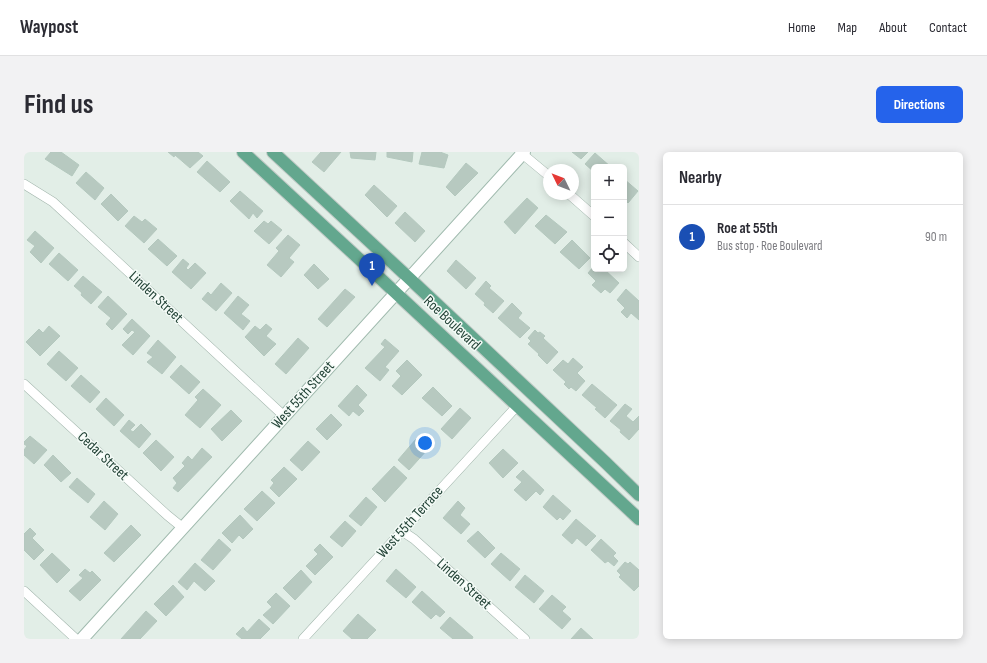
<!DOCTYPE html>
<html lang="en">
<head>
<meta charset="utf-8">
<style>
  body { margin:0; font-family:"Sofia Sans Condensed",sans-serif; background:#f2f2f3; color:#2b2b33 }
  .controls { position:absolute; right:12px; top:12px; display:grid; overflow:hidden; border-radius:6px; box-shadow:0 2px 10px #0003 }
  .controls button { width:36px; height:36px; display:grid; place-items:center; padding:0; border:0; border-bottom:1px solid #e1e1e2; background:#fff; color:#2b2b33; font:20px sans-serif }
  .compass { position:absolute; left:519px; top:12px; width:36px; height:36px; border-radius:50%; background:#fff; box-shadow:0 2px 10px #0003; rotate:313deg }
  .you { position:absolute; left:401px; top:291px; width:14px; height:14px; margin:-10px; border:3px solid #fff; border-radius:50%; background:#1a73e8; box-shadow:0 0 0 6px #1a73e833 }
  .badge { display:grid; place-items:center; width:26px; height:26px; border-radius:50%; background:#2563eb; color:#fff; font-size:13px; font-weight:700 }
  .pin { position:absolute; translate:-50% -33px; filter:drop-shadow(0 1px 2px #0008) }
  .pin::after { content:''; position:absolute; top:21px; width:14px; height:12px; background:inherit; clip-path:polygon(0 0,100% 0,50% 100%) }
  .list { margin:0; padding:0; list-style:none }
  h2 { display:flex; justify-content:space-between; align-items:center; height:52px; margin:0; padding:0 16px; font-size:17px }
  h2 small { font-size:13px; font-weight:400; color:#7c7c81 }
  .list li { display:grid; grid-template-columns:26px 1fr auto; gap:12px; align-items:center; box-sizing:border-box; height:64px; padding:0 16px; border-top:1px solid #e1e1e2 }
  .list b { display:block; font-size:15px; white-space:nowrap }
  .list p { margin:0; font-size:13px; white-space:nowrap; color:#7c7c81 }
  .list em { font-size:13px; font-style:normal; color:#7c7c81 }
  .icon { flex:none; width:22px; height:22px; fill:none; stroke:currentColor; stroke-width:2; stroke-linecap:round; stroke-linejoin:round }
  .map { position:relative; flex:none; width:615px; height:487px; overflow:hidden; border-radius:6px }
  header { display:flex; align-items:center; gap:24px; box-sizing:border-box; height:56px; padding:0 20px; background:#fff; border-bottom:1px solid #e1e1e2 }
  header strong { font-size:19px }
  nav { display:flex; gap:22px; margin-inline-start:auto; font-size:14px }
  .intro { display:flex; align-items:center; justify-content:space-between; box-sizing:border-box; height:96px; padding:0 24px }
  h1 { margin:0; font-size:28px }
  .button { padding:10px 18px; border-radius:6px; background:#2563eb; color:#fff; font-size:14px; font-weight:700 }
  main { display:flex; gap:24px; padding:0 24px }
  aside { flex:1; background:#fff; border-radius:6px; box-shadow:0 2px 10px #0003 }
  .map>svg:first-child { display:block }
</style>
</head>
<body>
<header>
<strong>Waypost</strong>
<nav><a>Home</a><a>Map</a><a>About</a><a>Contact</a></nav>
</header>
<div class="intro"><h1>Find us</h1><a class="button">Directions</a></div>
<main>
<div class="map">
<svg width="615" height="487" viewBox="0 0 615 487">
  <rect width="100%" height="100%" fill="#e2eee7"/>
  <path fill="#b7c9c0" stroke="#b4c8be" d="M27,0H37L55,13L48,24L21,7Z
    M144,0H174L179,4L166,16L151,3L150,5Z
    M297,0H317L300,20L288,10Z
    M326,0H352L351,8L327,6Z
    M363,0H389L388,10L363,5Z
    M398,0H416L424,3L420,16L395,12Z
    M548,0H564L557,7Z
    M571,1L587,15H570V20L561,12Z
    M183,9L206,30L196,40L173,20Z
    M442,11L454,21L431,44L422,35Z
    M62,20L80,36L71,48L52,31Z
    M600,27L614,39L604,51L600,47Z
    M350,33L373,54L363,65L341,43Z
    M216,39L239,59L233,66L229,61L225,67L206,49Z
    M87,42L104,59L94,69L77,52Z
    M503,46L514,56L491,82L480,70Z
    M381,60L401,79L391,90L371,71Z
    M522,63L543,80L531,92L511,74Z
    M110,64L118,70L121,67L133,77L120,91L101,74Z
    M240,69L244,72L247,69L258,78L245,92L230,79Z
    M11,79L30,96L17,111L6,100L11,94L3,88Z
    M264,83L276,93L265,106L270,110L257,125L243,113L255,99L252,96Z
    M134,87L153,104L143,114L124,97Z
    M548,88L566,106L555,117L536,100Z
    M35,101L54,118L44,129L25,112Z
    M159,107L165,112L162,116L164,118L171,111L182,121L167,137L148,120Z
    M432,108L452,126L442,137L423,119Z
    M290,112L305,127L294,137L280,123Z
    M570,114V117H580L595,131L586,141L581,137L577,141L568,133L572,129L564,121Z
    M59,124L78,140L67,152L57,143L58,141L50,134Z
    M462,129L467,134L465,136L480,149L469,161L460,153L461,151L451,142Z
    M197,131L208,141L192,159L178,147L184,140L187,143Z
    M321,137L331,145L303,175L294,167Z
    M602,137L615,149V168L607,161L603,166L597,160L601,156L593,148Z
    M84,144L103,162L88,178L82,172L87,166L74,155Z
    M214,144L225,153L217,162L226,169L219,178L200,161Z
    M488,151L498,161L494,166L506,176L496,186L474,166Z
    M108,167L126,184L109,203L98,193L111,180L108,178L104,182L99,177Z
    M242,172L248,177L242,184L252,192L240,204L221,185L231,174L236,178Z
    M25,174L36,184L16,204L2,190L15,177L19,181Z
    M511,178L514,181L516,180L521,184L519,186L534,200L523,212L514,203L515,202L504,192L507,189L504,186Z
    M274,186L285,196L262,222L251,212Z
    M361,187L375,199L361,215L365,218L356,229L341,216L361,195L357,192Z
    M134,188L152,205L138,222L123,210L129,205L123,201Z
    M35,199L54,216L42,229L23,212Z
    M549,206L559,215L553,221L561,229L552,239L547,235L545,237L540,232L542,230L529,218L539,208L544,212Z
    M383,208L398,223L378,243L368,234L377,224L372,219Z
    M157,213L176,230L165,242L146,225Z
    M57,223L76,240L66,251L47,234Z
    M568,232L593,253L581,266L571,257L573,256L558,243Z
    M333,233L343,243L334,253L340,259L335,264L329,259L325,264L314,254Z
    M409,235L428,254L418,264L398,246Z
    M179,237L197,253L176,276L161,263L174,248L171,245Z
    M82,246L100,263L90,274L72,257Z
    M601,252L608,257L602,264L609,270L615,264V277L605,288L596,280L597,278L586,269Z
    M436,256L447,266L428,287L417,277Z
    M207,258L218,269L198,289L187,277Z
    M307,262L318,273L303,288L292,277Z
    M105,268L111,273L106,278L109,280L117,272L127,282L115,296L96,279Z
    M6,284L23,298L10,312L0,303V298L3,294L0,292V290Z
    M392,287L404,297L385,318L374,308Z
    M132,288L150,305L137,319L119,301Z
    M284,289L296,300L278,319L266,308Z
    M178,296L188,305L154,340L149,336L153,331L149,326L161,314L158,311L164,304L168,308Z
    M479,297L494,311L479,326L465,311Z
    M29,303L47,321L37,330L20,313Z
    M370,314L383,326L361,350L348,337Z
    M260,315L273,327L255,345L246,336L250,331L247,328Z
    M499,318L520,338L516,343L512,339L502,349L490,338L498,330L492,325Z
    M53,326L71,342L64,351L45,335Z
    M238,339L251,351L233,369L220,357Z
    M529,343L547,359L539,368L536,365L533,368L519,355Z
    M342,345L353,355L337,374L325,364Z
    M80,349L94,362L81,378L66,365Z
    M434,349L441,356L436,363L446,372L437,382L419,366Z
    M216,363L229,377L219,387L215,383L208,391L198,381Z
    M552,367L572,384L562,394L553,386L548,392L538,383Z
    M321,369L332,379L318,395L306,385Z
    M107,373L117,383L90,410L80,401Z
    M6,376L12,382L8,386L20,398L10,408L0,398V382Z
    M454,379L471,396L461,406L443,389Z
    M195,387L207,398L189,418L177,408Z
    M577,387L592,401L589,404L594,409L590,414L584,409L581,411L567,398Z
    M296,392L309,405L291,423L282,414L294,402L290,398Z
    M28,401L46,418L33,431L16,413Z
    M477,401L496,417L486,429L467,412Z
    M601,410L604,412L606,410L615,418V434L610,439L595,425L597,423L593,419Z
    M171,411L191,429L181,439L170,429L163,438L154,430Z
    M61,417L66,421L68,419L77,428L56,449L45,439L59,426L55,423Z
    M372,417L392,435L382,446L362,429Z
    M277,418L288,430L271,448L259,436Z
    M501,423L520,439L510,451L491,435Z
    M149,433L160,445L142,464L130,452Z
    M398,439L421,460L416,465L412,462L407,467L388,450Z
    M252,441L266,454L249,472L239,463L248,455L243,450Z
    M528,443L542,455L538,459L547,467L538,477L515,457Z
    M122,459L133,469L116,487H97Z
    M334,462L352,478L343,487H328L319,479Z
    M426,465L449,485L448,487H429L416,476Z
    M235,467L246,477L236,487H218L212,482L219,475L223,480Z
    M557,476L569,487H547Z"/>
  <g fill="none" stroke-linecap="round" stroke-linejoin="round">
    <defs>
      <path id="street" d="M496,0L525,24
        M0,32L29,50L260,264
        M545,42L570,64
        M600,91L615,105
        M0,232L143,363L159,376
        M378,379L390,387L501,487
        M0,439L52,487
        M279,487L493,254"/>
      <path id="secondary" d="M58,487L500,0"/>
      <path id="primary" d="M219,0L359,129L615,367
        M249,0L386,127L581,310L615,343"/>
    </defs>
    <use href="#street" stroke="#a4b7ae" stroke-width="10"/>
    <use href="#secondary" stroke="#a0baae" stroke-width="14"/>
    <use href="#primary" stroke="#c1cac6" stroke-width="14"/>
    <use href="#street" stroke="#fff" stroke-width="9"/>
    <use href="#secondary" stroke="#fff" stroke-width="12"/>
    <use href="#primary" stroke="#63a78e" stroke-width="12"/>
  </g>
  <g text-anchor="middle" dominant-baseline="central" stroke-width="3" stroke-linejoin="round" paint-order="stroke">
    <g font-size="15" fill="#214135" stroke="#f3faf6">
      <text transform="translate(132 145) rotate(43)">Linden Street</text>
      <text transform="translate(428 171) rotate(43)">Roe Boulevard</text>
      <text transform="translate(279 243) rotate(-48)">West 55th Street</text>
      <text transform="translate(79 304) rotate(43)">Cedar Street</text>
      <text transform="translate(386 370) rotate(-48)">West 55th Terrace</text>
      <text transform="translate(440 432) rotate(42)">Linden Street</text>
    </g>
  </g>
</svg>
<div class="controls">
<button>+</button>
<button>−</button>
<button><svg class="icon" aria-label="locate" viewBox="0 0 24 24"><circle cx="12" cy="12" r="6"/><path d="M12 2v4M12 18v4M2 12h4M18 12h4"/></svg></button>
</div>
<svg class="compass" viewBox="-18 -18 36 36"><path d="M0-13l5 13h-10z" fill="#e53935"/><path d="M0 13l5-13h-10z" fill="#7c7c81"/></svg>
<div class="you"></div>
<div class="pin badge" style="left:348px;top:134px;background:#1a4fb4">1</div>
</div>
<aside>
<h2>Nearby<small></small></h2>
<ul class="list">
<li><span class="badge" style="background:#1a4fb4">1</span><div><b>Roe at 55th</b><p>Bus stop · Roe Boulevard</p></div><em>90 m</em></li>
</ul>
</aside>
</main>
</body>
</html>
